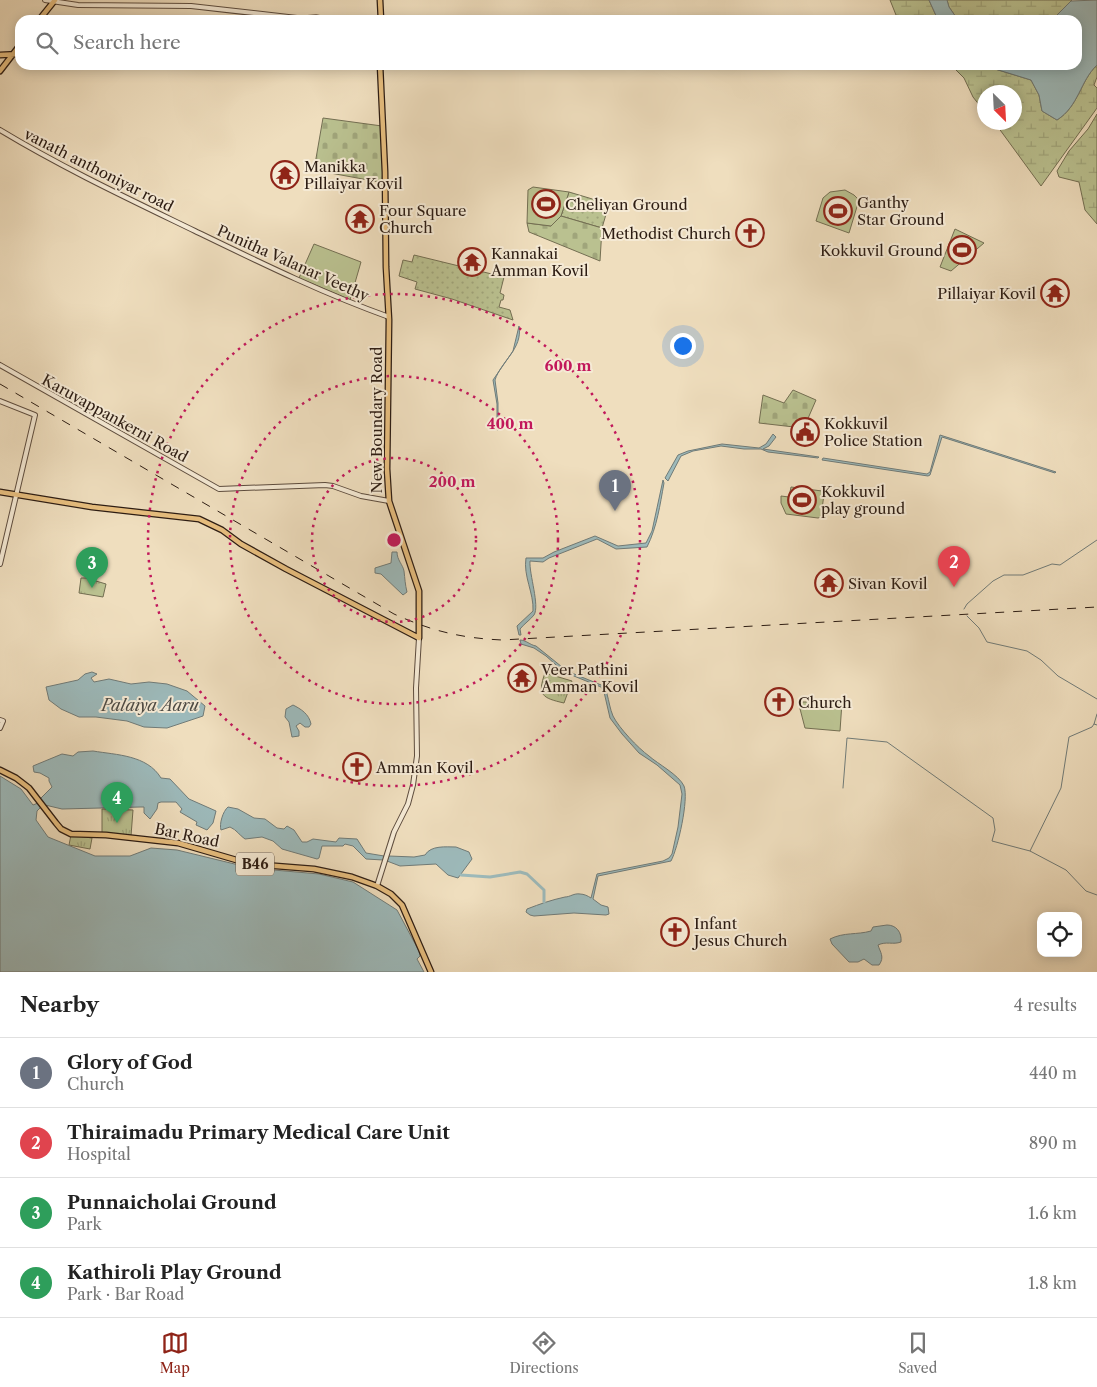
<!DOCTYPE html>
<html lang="en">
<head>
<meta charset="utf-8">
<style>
  body { margin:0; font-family:"Libre Caslon Text",serif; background:#f2f2f2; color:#222 }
  .controls { position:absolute; right:15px; bottom:15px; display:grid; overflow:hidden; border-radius:10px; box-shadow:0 2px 12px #0003 }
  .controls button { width:45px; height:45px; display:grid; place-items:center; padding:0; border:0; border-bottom:1px solid #e0e0e0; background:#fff; color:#222; font:25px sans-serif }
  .compass { position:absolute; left:977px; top:85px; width:45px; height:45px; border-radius:50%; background:#fff; box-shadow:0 2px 12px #0003; rotate:156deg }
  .you { position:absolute; left:682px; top:345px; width:18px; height:18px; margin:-12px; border:4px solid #fff; border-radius:50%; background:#1a73e8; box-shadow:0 0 0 8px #1a73e833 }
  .badge { display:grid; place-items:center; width:32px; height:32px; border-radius:50%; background:#8f2418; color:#fff; font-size:16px; font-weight:700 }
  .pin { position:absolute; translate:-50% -41px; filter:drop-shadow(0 1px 2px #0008) }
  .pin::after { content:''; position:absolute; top:26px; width:18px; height:15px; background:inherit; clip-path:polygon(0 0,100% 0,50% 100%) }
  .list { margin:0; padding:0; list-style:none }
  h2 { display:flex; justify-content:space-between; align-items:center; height:65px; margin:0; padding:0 20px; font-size:21px }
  h2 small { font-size:16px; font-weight:400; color:#767676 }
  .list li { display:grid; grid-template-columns:32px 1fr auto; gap:15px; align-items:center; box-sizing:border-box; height:70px; padding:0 20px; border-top:1px solid #e0e0e0 }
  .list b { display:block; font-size:19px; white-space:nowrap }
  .list p { margin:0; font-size:16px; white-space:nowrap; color:#767676 }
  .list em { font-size:16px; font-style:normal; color:#767676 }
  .icon { flex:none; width:28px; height:28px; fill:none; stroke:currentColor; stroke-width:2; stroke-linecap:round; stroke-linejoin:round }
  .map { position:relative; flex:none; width:1097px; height:972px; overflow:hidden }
  .search { position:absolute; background:#fff; box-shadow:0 2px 12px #0003; left:15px; right:15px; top:15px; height:55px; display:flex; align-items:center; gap:12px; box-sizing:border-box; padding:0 18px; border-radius:15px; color:#767676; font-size:19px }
  .sheet { height:345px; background:#fff }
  nav { display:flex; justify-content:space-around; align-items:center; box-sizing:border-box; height:70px; border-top:1px solid #e0e0e0; background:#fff; font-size:14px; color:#767676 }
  nav a { display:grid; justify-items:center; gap:2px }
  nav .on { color:#8f2418 }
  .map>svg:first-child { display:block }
</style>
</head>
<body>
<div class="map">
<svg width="1097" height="972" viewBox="0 0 1097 972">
  <defs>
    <pattern id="grass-dots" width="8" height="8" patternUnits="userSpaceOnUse" patternTransform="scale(1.25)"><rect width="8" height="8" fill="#bac190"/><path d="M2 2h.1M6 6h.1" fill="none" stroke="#a0a57b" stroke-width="1.8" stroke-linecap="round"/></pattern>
    <pattern id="wetland-marsh" width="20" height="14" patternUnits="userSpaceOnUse" patternTransform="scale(1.25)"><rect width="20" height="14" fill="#bac190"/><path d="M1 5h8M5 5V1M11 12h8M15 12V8" fill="none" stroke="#a0a57b"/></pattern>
    <pattern id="cemetery-stones" width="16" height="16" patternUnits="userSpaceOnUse" patternTransform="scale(1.25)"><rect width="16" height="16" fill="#bac190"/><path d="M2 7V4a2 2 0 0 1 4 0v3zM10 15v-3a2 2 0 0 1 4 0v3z" fill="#a0a57b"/></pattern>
    <pattern id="park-tufts" width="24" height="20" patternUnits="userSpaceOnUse" patternTransform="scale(1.25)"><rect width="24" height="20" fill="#bac190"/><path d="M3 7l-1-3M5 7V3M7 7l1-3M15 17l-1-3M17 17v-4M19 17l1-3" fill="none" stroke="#a0a57b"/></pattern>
  </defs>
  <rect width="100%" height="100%" fill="#efdebe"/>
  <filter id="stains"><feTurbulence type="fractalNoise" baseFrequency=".004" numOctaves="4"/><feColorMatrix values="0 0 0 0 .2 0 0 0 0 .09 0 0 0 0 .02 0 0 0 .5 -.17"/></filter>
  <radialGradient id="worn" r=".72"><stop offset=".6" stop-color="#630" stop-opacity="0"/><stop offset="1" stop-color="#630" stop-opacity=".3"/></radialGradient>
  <path fill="url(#grass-dots)" stroke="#736e52" d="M569,192L609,204L602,228L561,216Z
    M414,255L504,277L500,293L504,295L503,300H501L499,307L510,310L513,320L452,299L415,289L417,282L399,276L403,260L412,262Z"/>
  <path fill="url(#wetland-marsh)" stroke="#736e52" d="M890,0H929L938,20H898Z
    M947,0H1072L1052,20H958L949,7Z
    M951,65H982L1031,80L1039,95L1042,111L1057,120C1079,106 1080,81 1097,65V77L1094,85L1097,88V108L1041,186L995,123L1014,122V92H984V111L973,97L964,78Z
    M1097,114V224L1085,210L1079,182L1059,177L1057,171L1069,151L1088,129Z"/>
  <path fill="url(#cemetery-stones)" stroke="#736e52" d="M323,118L382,126L383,169L382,181L379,182L314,170Z
    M561,216L602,228L600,261L529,232L527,223L551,226Z
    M793,390L816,400L806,423L796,420L794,427L759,423L763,395L784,403Z"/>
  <path fill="url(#park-tufts)" stroke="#736e52" d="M81,578H86L106,584L103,597L79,593Z
    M545,673L572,681L564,703C542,698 537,695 545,673Z
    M102,809L133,810L131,836L102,833Z
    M71,835L92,838L90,849L69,845Z"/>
  <path fill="#bac190" stroke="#736e52" d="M533,187L569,192L561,216L551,226L527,223L528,190Z
    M845,190L854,195L859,200L849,233L816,221L823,198L830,192Z
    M955,229L984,243L951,271L940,267Z
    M314,244L361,262L350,300L299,278Z
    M791,487L822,491L824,494L821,517L818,518L786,514L781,503V496L789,497Z
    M802,702H842L840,731L805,728L799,705Z"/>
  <path fill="#9dbabb" stroke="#707b78" d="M929,0H947L949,7L958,20H938Z
    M1097,0V65C1080,81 1079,106 1057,120L1042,111L1039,95L1031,80L982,65H1077V20H1052L1071,1Z
    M519,326C523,349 501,361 495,380L498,403V416L500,425L499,429L497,430V404L493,380L513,351Z
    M773,434L776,437L769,446L763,449L819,457L818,458L768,452L761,449H744L721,446L693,451L681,456L668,481L665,478L678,455L688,451L722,444L759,448L766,444Z
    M940,435L1056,472L1055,473L942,437L930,475L928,476L822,460L823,458L927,474L930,472Z
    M663,480L664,483C660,505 657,527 647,547L616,549L597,539L549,558L543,562L530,561C529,574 540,606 534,615C530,620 524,624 520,629L521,635H519L517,626L533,611C534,593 523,576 526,558H543L554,552L595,536L618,546L646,543L652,531Z
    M392,552H397C397,560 403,565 404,571C405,579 405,584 407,592L403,595L381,574L375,573V568L391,563Z
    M520,640C526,640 530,645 536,646L567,671L606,687L609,690L607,694C609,701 610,709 613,716C619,728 638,748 649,756C658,764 679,775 684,786C689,799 678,848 671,861L598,876L593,899L601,905L608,907L609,914L606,915L574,913L534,916L530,915L526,912L527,909C540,904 551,900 565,897C570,897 574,893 580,894C584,894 588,896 591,898L597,874L663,861L669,858L672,854L678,827L682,794L680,785L657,765L639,753L622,734L610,718L604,692L601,687L564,672L546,656L534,648L521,644Z
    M92,672L97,674L91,678L94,682L109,679L131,684L149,682L167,684L187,691L205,706L203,716L167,728L144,727L127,721L96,717H79L61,709L49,700L46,687L78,680L85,674Z
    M293,705C301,709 309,714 311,724L309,727H305L300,723L296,726L299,731V736L292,737L289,722L285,717L286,709Z
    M93,751C117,755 147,755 161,778L170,779L189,799L216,811L213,823L207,830L196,825L197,822L180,812L182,809L176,802H161L158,803L157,809L150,819L144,813V807H140L62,809L45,805L40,799L52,787L49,781V778L40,773L34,772L33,766L62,754L73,756L78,752Z
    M0,776L21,789L33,805L38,803L41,807L37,811L36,820L48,837L95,856H130L151,848L177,850L251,868L319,874L353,882L397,910L419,951L420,956L417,959L424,972H0Z
    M228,807L238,809L254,818L265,819L277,828L284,829L287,826L294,830L302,842H307L313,839L336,842L339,838L357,839L366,853L384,856L383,860L366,859L353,846L345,844L343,846H322L319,858L317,859L282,849L273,841L262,837L245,839C239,835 237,830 230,827L221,830C219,824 223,811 228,807Z
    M456,847L469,852L472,859L458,878L448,875L436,864L400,866L387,861L389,856L414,857L425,855C431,845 446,847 456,847Z
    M887,925C896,925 902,932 901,942C893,945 886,941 878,945C880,952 885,957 879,965H872L864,959L858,962H849L832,944L830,939C844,932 857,935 871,931L873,927Z"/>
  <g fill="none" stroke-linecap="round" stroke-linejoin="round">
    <path stroke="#707b78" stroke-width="1" d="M964,609L967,604L993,581L1004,575H1023L1052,564L1060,565L1097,540
      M967,616L979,628L987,642L1027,651L1041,660L1058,676L1097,699
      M1097,714L1094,724L1097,725
      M1094,724L1092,727L1069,737L1061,788L1030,851L1066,870L1086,891L1097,895
      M843,788L847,738L887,742L993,818L995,830L992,841L1030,851"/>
    <path stroke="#9dbabb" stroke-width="3" d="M461,875L490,877L520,872L527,874L544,890V902"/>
    <defs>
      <path id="minor" d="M45,0L78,5L191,6L297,18
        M0,130C63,168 129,199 195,231C259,262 322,293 389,317
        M0,365L219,489L325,485L333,486L361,496L389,501
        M0,401L35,415L0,564
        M0,720L3,721L0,728
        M377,886L394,832L408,804L413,785L417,756L416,688L419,638"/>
      <path id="major" d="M380,0L381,20
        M39,20L55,0
        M283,20L316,18L330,20
        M0,55L20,54
        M0,71L20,45
        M0,492L92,507L199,519L222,530L241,544L286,569L419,638V591L389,501L387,469L389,320L386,267L385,172L380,65
        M0,770L16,778L29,788L56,823L61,829L71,834L106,835L178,843L250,864L314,869L352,877L377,886L391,894L402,905L431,972"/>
    </defs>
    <use href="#minor" stroke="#5d4c3e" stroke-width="6"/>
    <use href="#major" stroke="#2c1c13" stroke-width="7"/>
    <use href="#minor" stroke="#f5ead5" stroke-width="4"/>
    <use href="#major" stroke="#e8bf7f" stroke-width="4.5"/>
    <path stroke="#2c1c13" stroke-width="1" stroke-dasharray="9 9" stroke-linecap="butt" d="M0,384L394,614C432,631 460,638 502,640L1097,607"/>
  </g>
  <g fill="none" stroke="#c2185b" stroke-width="2.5" stroke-dasharray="2.5 5">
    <circle cx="394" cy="540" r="82"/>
    <circle cx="394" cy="540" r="164"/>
    <circle cx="394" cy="540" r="246"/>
  </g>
  <defs>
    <symbol id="temple-ring" viewBox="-11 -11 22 22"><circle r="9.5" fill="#f5ead5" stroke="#8f2418" stroke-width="1.5"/><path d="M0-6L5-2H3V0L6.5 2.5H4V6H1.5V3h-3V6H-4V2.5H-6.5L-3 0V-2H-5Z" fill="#8f2418"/></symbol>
    <symbol id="stadium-ring" viewBox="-11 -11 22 22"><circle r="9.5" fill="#f5ead5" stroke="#8f2418" stroke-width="1.5"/><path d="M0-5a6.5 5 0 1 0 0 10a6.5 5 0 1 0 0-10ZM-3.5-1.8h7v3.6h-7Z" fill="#8f2418"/></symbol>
    <symbol id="church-ring" viewBox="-11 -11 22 22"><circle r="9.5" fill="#f5ead5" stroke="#8f2418" stroke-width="1.5"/><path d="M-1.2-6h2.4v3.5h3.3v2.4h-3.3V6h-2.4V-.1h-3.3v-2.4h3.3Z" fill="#8f2418"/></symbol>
    <symbol id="civic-ring" viewBox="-11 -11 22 22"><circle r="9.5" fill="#f5ead5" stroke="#8f2418" stroke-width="1.5"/><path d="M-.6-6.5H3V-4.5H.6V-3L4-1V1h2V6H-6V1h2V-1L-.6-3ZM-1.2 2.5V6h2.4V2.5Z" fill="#8f2418"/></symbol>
  </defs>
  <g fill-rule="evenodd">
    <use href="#temple-ring" x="269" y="159" width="32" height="32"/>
    <use href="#stadium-ring" x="530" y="188" width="32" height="32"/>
    <use href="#stadium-ring" x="822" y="195" width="32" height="32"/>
    <use href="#temple-ring" x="344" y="203" width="32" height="32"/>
    <use href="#church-ring" x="734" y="217" width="32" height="32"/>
    <use href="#stadium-ring" x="946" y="234" width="32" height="32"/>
    <use href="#temple-ring" x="456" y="246" width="32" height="32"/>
    <use href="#temple-ring" x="1039" y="277" width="32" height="32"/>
    <use href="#civic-ring" x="789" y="416" width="32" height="32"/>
    <use href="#stadium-ring" x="786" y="484" width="32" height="32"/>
    <use href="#temple-ring" x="813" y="567" width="32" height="32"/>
    <use href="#temple-ring" x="506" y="662" width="32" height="32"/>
    <use href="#church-ring" x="763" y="686" width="32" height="32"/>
    <use href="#church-ring" x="341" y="751" width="32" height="32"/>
    <use href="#church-ring" x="659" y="916" width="32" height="32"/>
  </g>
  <g text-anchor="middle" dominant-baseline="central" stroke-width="4" stroke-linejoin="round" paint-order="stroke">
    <rect fill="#f5ead5" stroke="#685a4d" stroke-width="1" x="236" y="852.5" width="38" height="23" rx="4"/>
    <g font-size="14" font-weight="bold" fill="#2c1c13">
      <text x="255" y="864">B46</text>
    </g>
    <g font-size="15" fill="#2c1c13" stroke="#f5ead5" text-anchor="start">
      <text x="304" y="166">Manikka<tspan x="304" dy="17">Pillaiyar Kovil</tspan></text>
      <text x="857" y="202">Ganthy<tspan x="857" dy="17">Star Ground</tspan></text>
      <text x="565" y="204">Cheliyan Ground</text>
      <text x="379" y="210">Four Square<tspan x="379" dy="17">Church</tspan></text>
      <text x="731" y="233" text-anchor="end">Methodist Church</text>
      <text x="943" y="250" text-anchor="end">Kokkuvil Ground</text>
      <text x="491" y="253">Kannakai<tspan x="491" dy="17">Amman Kovil</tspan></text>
      <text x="1036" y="293" text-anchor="end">Pillaiyar Kovil</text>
      <text x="824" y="423">Kokkuvil<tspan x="824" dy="17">Police Station</tspan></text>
      <text x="821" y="491">Kokkuvil<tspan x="821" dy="17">play ground</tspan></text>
      <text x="848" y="583">Sivan Kovil</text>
      <text x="541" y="669">Veer Pathini<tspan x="541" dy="17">Amman Kovil</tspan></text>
      <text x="798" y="702">Church</text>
      <text x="376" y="767">Amman Kovil</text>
      <text x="694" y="923">Infant<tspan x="694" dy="17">Jesus Church</tspan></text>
    </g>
    <g font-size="15" fill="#2c1c13" stroke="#f5ead5">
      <text transform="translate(99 170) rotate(27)">vanath anthoniyar road</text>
      <text transform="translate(293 263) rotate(24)">Punitha Valanar Veethy</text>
      <text transform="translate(115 418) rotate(29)">Karuvappankerni Road</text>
      <text transform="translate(376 420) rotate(-90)">New Boundary Road</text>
      <text transform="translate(187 835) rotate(12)">Bar Road</text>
    </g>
    <g font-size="16" font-style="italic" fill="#4e4b45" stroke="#f5ead5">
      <text x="150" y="705">Palaiya Aaru</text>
    </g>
  </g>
  <circle cx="394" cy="540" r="8" fill="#c2185b" stroke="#f5ead5" stroke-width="2.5"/>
  <g font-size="15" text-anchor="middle" font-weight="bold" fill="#c2185b" stroke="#f5ead5" stroke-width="4" stroke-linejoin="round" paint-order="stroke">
    <text x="568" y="371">600 m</text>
    <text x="510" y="429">400 m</text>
    <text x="452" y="487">200 m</text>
  </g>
  <rect width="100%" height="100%" filter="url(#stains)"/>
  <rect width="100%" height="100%" fill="url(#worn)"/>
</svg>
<div class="controls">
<button><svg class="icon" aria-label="locate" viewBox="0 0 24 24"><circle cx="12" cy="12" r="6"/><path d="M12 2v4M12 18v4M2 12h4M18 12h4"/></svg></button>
</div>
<svg class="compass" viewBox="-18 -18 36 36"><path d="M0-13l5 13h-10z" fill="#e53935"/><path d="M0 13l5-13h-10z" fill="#767676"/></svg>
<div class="you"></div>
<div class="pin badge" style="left:615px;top:511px;background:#6b7280">1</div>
<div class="pin badge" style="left:954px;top:587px;background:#e0444e">2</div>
<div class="pin badge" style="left:92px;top:588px;background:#2e9e5b">3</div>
<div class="pin badge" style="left:117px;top:823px;background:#2e9e5b">4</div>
<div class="search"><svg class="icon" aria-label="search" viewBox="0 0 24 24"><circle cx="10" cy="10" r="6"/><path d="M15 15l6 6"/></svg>Search here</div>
</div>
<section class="sheet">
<h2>Nearby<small>4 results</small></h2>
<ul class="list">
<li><span class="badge" style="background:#6b7280">1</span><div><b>Glory of God</b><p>Church</p></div><em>440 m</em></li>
<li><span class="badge" style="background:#e0444e">2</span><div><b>Thiraimadu Primary Medical Care Unit</b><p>Hospital</p></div><em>890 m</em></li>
<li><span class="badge" style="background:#2e9e5b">3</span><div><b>Punnaicholai Ground</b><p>Park</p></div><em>1.6 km</em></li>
<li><span class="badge" style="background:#2e9e5b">4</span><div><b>Kathiroli Play Ground</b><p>Park · Bar Road</p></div><em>1.8 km</em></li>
</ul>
</section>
<nav>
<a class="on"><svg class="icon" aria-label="map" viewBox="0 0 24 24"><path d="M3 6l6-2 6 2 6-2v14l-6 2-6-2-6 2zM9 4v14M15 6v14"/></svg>Map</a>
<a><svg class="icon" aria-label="directions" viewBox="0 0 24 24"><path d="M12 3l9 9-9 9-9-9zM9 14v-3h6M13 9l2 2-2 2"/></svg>Directions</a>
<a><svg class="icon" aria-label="saved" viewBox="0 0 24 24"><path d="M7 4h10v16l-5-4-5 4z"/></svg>Saved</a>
</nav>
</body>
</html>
